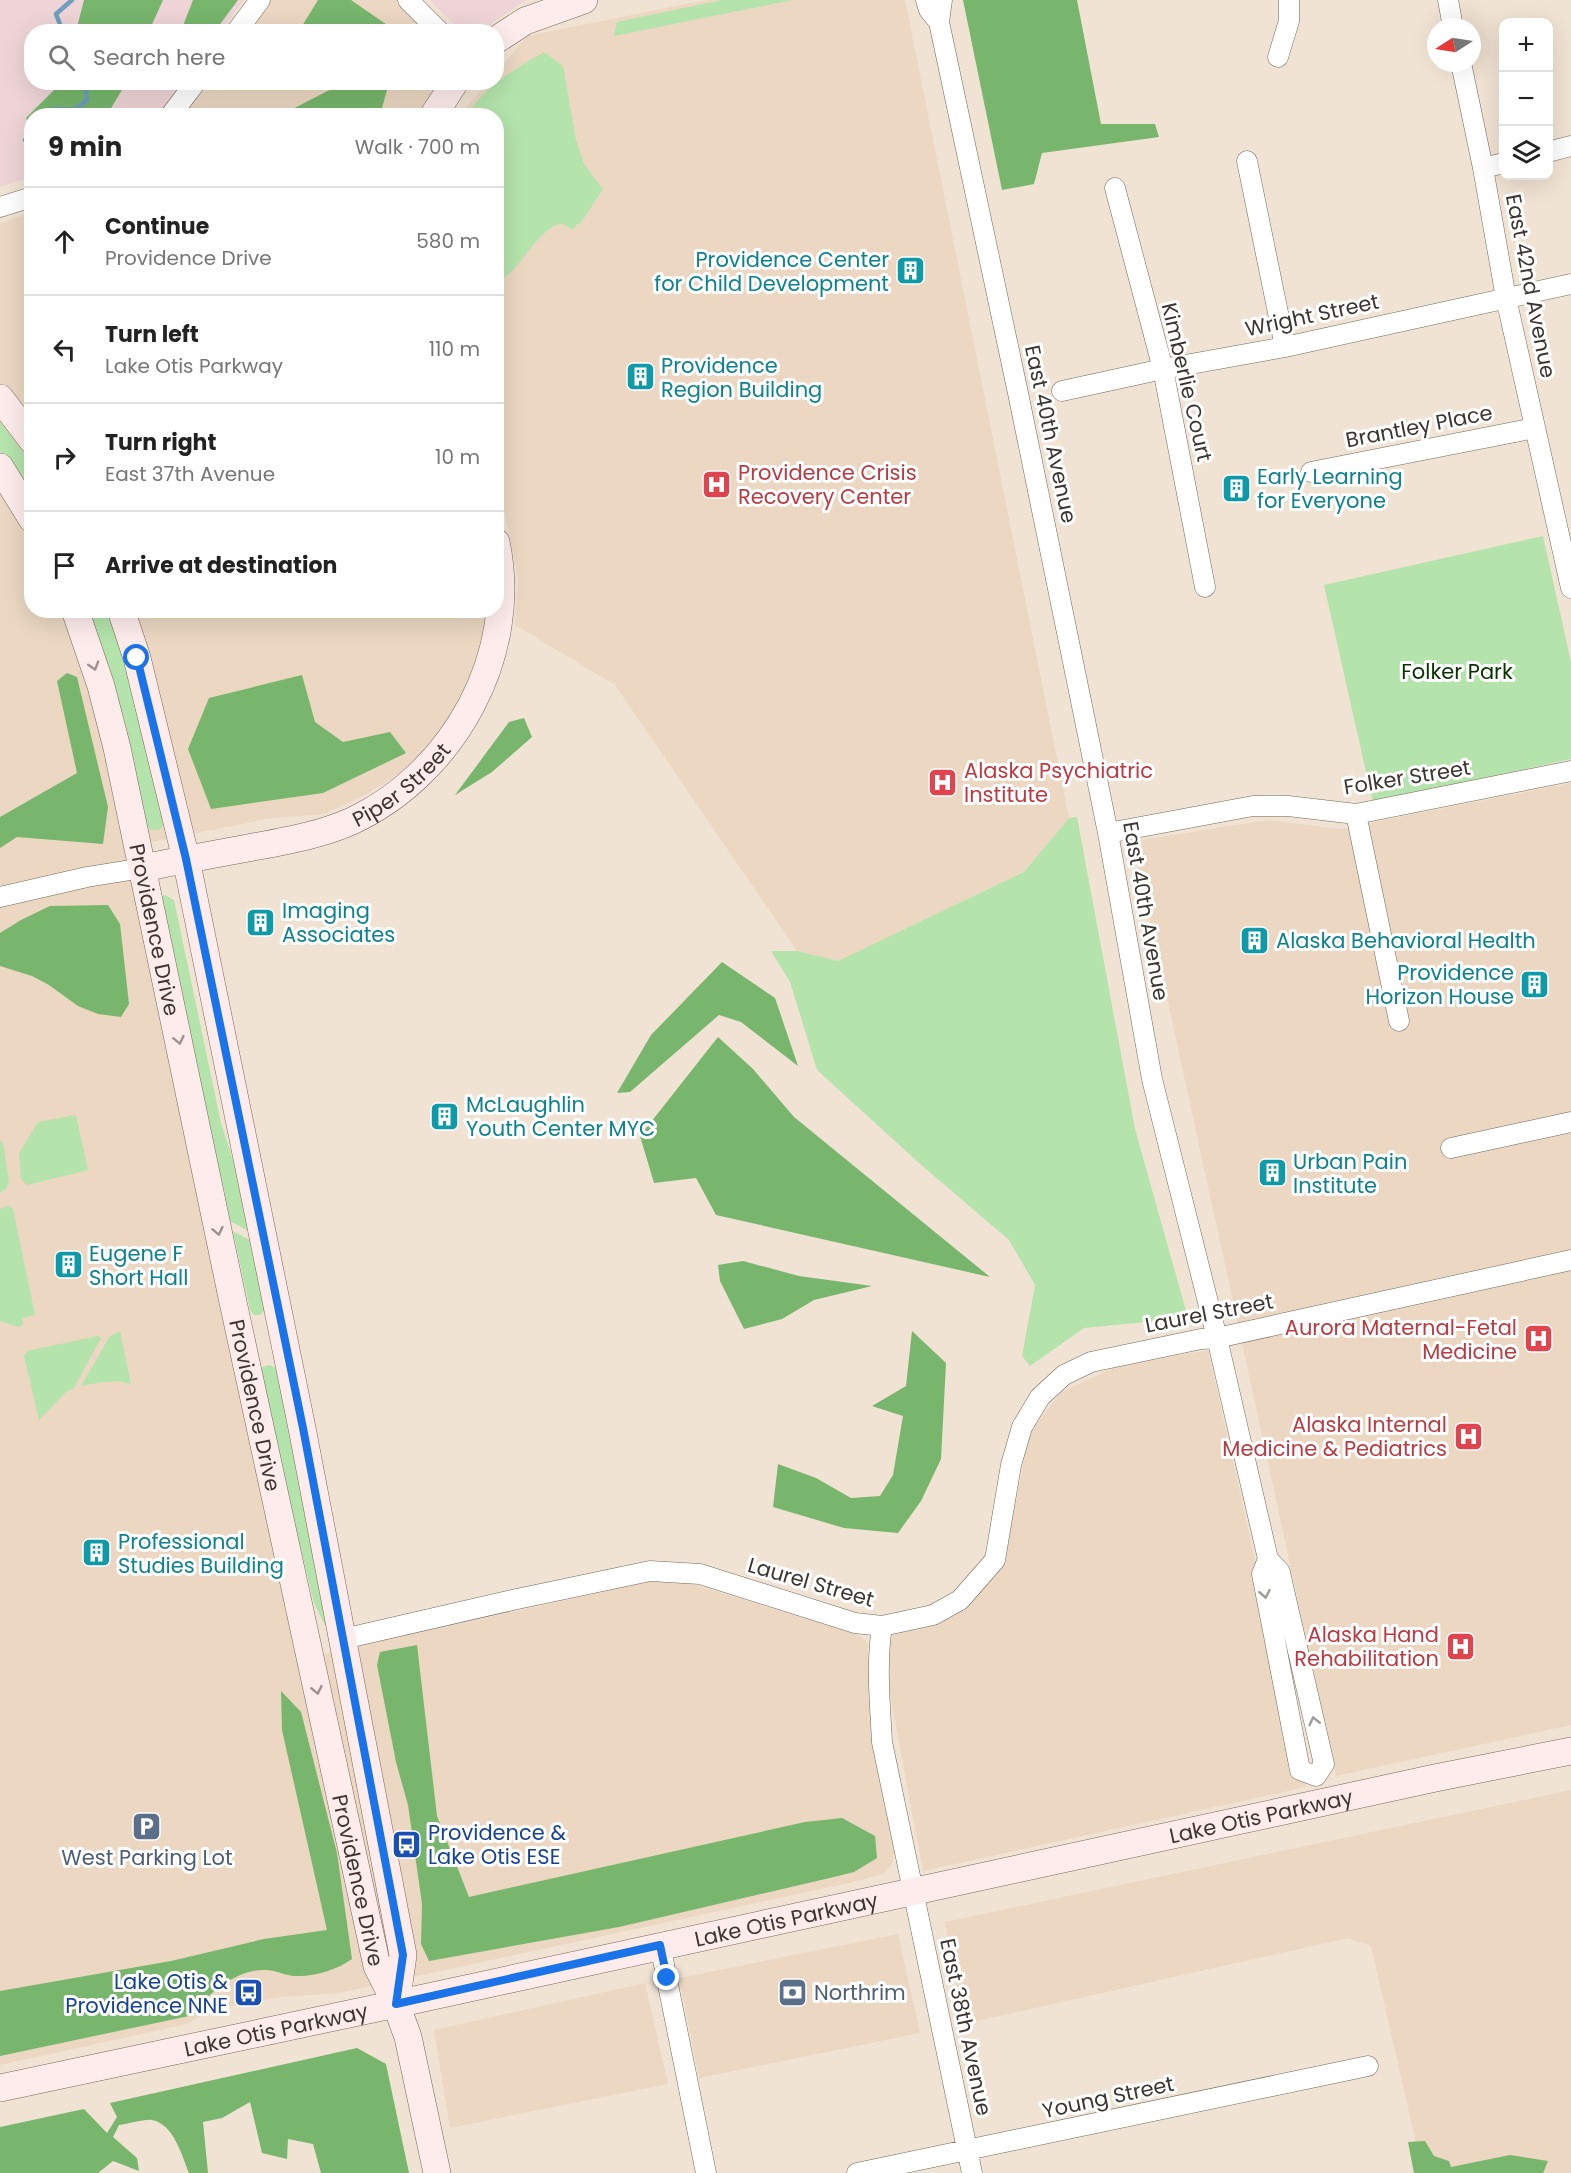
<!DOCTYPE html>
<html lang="en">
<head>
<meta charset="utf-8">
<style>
  body { margin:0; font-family:Poppins,sans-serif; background:#f6f6f6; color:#222 }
  .controls { position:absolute; right:18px; top:18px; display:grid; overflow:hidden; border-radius:12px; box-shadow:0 6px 24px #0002 }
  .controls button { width:54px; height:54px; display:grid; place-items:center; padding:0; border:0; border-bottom:2px solid #e0e0e0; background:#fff; color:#222; font:30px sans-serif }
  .compass { position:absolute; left:1427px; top:18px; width:54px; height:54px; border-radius:50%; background:#fff; box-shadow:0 6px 24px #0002; rotate:258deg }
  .stop { position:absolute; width:18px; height:18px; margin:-14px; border:4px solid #1a73e8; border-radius:50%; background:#fff }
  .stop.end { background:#1a73e8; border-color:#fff; box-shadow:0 2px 6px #0008 }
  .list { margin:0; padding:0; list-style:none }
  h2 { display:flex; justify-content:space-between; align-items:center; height:78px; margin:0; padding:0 24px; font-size:26px }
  h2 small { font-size:20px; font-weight:400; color:#767676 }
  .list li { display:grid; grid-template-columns:39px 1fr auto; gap:18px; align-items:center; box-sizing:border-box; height:108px; padding:0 24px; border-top:2px solid #e0e0e0 }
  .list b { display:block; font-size:22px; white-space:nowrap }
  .list p { margin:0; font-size:20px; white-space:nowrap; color:#767676 }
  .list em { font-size:20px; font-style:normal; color:#767676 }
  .icon { flex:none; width:33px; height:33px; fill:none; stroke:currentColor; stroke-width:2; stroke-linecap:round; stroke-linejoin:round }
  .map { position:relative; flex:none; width:1571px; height:2173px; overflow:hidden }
  .search { position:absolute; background:#fff; box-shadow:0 6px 24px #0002; left:24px; top:24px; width:480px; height:66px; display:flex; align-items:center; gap:15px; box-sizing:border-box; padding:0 21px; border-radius:24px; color:#767676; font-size:22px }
  .panel { position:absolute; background:#fff; box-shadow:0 6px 24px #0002; left:24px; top:108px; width:480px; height:510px; border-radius:24px }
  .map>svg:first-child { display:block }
</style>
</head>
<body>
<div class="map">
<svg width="1571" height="2173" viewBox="0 0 1571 2173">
  <rect width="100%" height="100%" fill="#f1e3d3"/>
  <path fill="#ebd7c2" d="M270,0H401L432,32H247Z
    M706,0H905L1069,818L1024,872L838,961L797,951L615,685L515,625L518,577L496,473V116H459L487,83L496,82L497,72L527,36Z
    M210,83H440L418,115L183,116Z
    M31,212L32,610L490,611L486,637L453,716L415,760L393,778L367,794L324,814L272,818L126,847L301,1659L657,1580L686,1582L859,1635L867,1642L868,1648L870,1717L872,1736L896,1847L892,1864L883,1874L849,1883L339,1993L280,1997L224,2008L209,2012L187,2024L0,2065V224Z
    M1571,783V1725L1336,1776L1133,841L1268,820L1339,829Z
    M1208,1350L1306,1787L923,1871L885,1668L892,1633L949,1616L1009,1534L1030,1432L1061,1392L1115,1367Z
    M1571,1790V2173H1423L1371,1946L1348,1938L963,2024L945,1922Z
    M898,1934L920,2033L699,2078L679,1978Z
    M645,1983L668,2084L450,2128L434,2030Z"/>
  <path fill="#eed4d6" d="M0,0H244L221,31L32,32V82L183,83L159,115L32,116L31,177L0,187Z
    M430,0H526L479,32L461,31Z"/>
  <path fill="#b4e3ab" d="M722,0H793L614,36L617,22Z
    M544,52L563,66L576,140L584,164L603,189L580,224L578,223L573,230C570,228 565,224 560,224C544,226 523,260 512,271C507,276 502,279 497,283L496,116L467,115C485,86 515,69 544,52Z
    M0,422L31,463V498L0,451Z
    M1543,536L1571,662V759L1373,803L1324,585Z
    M86,611H111L115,619L164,817L163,826L158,830H151L146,825L127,728L98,638Z
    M1077,817L1135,1129L1188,1318L1084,1328L1030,1366L1022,1356L1035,1285L1009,1240L919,1163L817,1070L790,982L771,951H797L838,961L1024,872L1069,818Z
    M165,895L174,900L221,1123L237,1172L250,1232L230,1221L224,1189L207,1141L158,898Z
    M76,1115L88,1170L27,1185L21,1179L19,1153L38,1122Z
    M0,1141L3,1143L9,1181L6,1189L0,1193Z
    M8,1206L13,1209L35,1315L22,1318L23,1324L19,1327L0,1321V1209Z
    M233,1231L253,1242L265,1310L260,1315H254L250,1310Z
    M120,1331L131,1384C114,1378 98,1383 81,1386L110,1336Z
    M98,1336L101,1338L74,1388L66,1392L39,1420L24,1356L27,1351Z
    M269,1365L278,1369L332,1628L324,1624L314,1603L297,1533L283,1489L259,1373L263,1367Z"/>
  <path fill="#77b66c" d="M84,0H163L149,31H76Z
    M193,0H238L215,31H181Z
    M318,0H351L393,29L389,32L299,31Z
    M963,0H1077L1101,124H1155L1159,137L1042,153L1034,184L1002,190Z
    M62,82H126V83L107,115L32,116L31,129L26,118Z
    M345,82L389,83L380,115H281Z
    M67,673L77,677L108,807L103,844L17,837L0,848V817L77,773L57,681Z
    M302,675L315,722L343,742L390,732L406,753L323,793L211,809L188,749L209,698Z
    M524,718L532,737L492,772L455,795L509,722Z
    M108,905L120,924L129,1004L121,1017L98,1014L78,1006L49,985L32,976L0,966V933L21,920L50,906Z
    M722,962L775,998L798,1066L741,1022L719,1015L630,1092L617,1093L651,1035Z
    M718,1037L753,1069L794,1117L990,1277L716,1215L696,1178L654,1183L640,1136Z
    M743,1261L799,1276L872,1286L814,1300L782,1319L744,1329L720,1281L718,1265Z
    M912,1331L946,1363L941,1459L921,1501L898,1533L844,1528L773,1507L778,1464L816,1478L851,1498L880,1496L893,1475L903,1416L872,1406L906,1386Z
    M417,1645L437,1816L469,1897L805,1822L842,1818L875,1836L877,1858L854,1872L834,1877L619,1927L429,1961L421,1944L422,1904L408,1805L396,1762L377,1665L380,1652Z
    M281,1691L301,1712L337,1853L352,1959C338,1969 317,1976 299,1976C289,1977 278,1971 267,1970C236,1968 208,1995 189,2016L0,2056V1991L171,1961L264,1939L327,1930L282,1730Z
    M357,2048L386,2064L409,2173H321L313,2144L288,2139L287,2159L262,2153L250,2102L222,2118L203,2122L208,2173H189C182,2156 174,2124 152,2120C143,2119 129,2124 119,2125L113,2137L137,2158L139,2171L113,2161L98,2173H0V2127L84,2109L107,2133L117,2117L110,2103Z
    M1425,2141L1434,2156L1449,2161L1451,2167L1510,2155L1548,2161L1543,2173H1414L1408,2142Z"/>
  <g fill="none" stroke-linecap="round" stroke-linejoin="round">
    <path stroke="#6d9ebd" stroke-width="4.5" d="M63,32L56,14L72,0
      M47,116L53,109L75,110L87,100L85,82
      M25,140L32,133"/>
    <defs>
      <path id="street" d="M408,0L440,32
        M926,0L929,10L939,22
        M942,0L939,22L1018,393L1108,833L1152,1079L1217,1338L1268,1559L1280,1572L1283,1586L1324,1764L1316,1776
        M1448,0L1453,27
        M236,32L260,0
        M1278,57L1289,21V0
        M1461,63L1483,168L1506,298L1571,588
        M170,116L196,82
        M1548,152L1571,146
        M1247,161L1285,347
        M1483,168L1504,163
        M1115,188L1163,369L1205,587
        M0,207L32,197
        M1062,391L1163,369L1285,347L1571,284
        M1311,472L1535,428
        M1356,814L1399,1021
        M1108,833L1253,806H1288L1356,814L1571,771
        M0,897L87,877L143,868
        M1451,1148L1571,1122
        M1268,1559L1262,1574L1300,1770L1316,1776
        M882,1626C876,1665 880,1703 882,1742L972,2173
        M343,1639L517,1599L650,1571L700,1574L855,1623L882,1626L933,1615L960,1600L995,1560L1011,1465L1022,1427L1040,1397L1064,1375L1091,1362L1201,1339L1217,1338L1571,1260
        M660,1945L706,2173
        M857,2173L1368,2066"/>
      <g id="secondary">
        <path d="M496,40L525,21L584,0"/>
        <path d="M433,116L455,82"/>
        <path d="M0,398L32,440"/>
        <path d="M0,467L32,519"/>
        <path id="s1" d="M75,610L101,686L117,748L233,1302L377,1966L396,2004L408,2037L437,2173"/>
        <path d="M121,610L137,658L186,859L302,1428L403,1955L396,2004"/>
        <path id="s2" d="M143,868C182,860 221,853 259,846C291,840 323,834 352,821C454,773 520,654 496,542"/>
        <path id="s3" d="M0,2088L396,2004L1435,1778L1571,1751"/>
      </g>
    </defs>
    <use href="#street" stroke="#736759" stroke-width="21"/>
    <use href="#secondary" stroke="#736759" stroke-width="28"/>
    <use href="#street" stroke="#fff" stroke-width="20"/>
    <use href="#secondary" stroke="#feecec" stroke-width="27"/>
  </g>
  <defs><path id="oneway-chevron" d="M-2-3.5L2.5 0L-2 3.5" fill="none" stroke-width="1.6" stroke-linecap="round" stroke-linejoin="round" transform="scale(1.5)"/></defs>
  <g stroke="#9c918e">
    <use href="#oneway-chevron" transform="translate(94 666) rotate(73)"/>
    <use href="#oneway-chevron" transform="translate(179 1040) rotate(78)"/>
    <use href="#oneway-chevron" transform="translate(218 1231) rotate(78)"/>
    <use href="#oneway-chevron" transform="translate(317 1690) rotate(78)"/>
  </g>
  <g stroke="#9d9a98">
    <use href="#oneway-chevron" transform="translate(1265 1594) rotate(79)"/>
    <use href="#oneway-chevron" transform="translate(1314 1721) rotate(-103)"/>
  </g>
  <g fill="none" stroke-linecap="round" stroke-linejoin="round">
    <path stroke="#1a73e8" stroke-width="8" d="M137,658L186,859L303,1428L403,1955L396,2004L660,1945L667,1978"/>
  </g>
  <defs>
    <symbol id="building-square" viewBox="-11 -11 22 22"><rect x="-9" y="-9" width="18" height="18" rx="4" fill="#0f9aa8" stroke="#fff"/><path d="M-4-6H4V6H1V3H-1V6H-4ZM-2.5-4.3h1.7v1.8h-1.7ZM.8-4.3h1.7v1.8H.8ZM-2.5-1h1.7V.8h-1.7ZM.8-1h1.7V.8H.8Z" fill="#fff"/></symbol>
    <symbol id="hospital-square" viewBox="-11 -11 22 22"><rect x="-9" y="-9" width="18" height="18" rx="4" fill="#e0444e" stroke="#fff"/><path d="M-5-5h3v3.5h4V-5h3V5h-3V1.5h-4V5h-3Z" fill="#fff"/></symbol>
    <symbol id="parking-square" viewBox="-11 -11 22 22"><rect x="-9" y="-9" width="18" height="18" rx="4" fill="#5c6f8a" stroke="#fff"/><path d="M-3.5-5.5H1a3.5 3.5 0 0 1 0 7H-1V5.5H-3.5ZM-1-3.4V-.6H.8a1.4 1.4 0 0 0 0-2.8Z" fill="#fff"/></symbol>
    <symbol id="bus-square" viewBox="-11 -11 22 22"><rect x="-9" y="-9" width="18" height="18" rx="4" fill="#1a4fb4" stroke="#fff"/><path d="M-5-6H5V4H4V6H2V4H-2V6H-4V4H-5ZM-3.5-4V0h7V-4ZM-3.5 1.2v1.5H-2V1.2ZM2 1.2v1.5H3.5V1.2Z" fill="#fff"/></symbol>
    <symbol id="bank-square" viewBox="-11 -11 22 22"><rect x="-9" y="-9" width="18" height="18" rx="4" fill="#5c6f8a" stroke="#fff"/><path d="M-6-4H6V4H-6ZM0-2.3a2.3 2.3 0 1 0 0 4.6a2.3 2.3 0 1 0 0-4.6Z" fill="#fff"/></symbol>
  </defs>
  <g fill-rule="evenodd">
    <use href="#building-square" x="894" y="254" width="33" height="33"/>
    <use href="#building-square" x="624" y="360" width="33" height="33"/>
    <use href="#hospital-square" x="700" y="468" width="33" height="33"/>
    <use href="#building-square" x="1220" y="472" width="33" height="33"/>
    <use href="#hospital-square" x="926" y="766" width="33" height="33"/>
    <use href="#building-square" x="244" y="906" width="33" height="33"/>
    <use href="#building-square" x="1238" y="924" width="33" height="33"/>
    <use href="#building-square" x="1518" y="968" width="33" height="33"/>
    <use href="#building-square" x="428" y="1100" width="33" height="33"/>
    <use href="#building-square" x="1256" y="1156" width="33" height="33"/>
    <use href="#building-square" x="52" y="1248" width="33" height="33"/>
    <use href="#hospital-square" x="1522" y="1322" width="33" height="33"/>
    <use href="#hospital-square" x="1452" y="1420" width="33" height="33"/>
    <use href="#building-square" x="80" y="1536" width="33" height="33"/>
    <use href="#hospital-square" x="1444" y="1630" width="33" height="33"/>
    <use href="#parking-square" x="130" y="1810" width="33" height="33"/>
    <use href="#bus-square" x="390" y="1828" width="33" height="33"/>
    <use href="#bank-square" x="776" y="1976" width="33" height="33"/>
    <use href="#bus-square" x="232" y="1976" width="33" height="33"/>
  </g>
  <g text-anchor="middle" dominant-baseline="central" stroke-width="6" stroke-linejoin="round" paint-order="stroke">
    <g font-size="21" fill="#0d838f" stroke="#fff" text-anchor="start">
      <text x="889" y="259" text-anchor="end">Providence Center<tspan x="889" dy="24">for Child Development</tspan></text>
      <text x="661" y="365">Providence<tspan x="661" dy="24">Region Building</tspan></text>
      <text x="1257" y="476">Early Learning<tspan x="1257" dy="24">for Everyone</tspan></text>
      <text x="282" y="910">Imaging<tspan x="282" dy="24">Associates</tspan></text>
      <text x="1276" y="940">Alaska Behavioral Health</text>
      <text x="1514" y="972" text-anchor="end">Providence<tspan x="1514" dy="24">Horizon House</tspan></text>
      <text x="466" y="1104">McLaughlin<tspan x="466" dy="24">Youth Center MYC</tspan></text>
      <text x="1293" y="1161">Urban Pain<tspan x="1293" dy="24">Institute</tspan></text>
      <text x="89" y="1253">Eugene F<tspan x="89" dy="24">Short Hall</tspan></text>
      <text x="118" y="1541">Professional<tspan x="118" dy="24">Studies Building</tspan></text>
    </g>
    <g font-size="21" fill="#3b3630" stroke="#fff">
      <text transform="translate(1531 286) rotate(79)">East 42nd Avenue</text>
      <text transform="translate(1312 315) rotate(-12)">Wright Street</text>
      <text transform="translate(1187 382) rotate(77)">Kimberlie Court</text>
      <text transform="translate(1419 426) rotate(-11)">Brantley Place</text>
      <text transform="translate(1051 434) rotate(78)">East 40th Avenue</text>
      <text transform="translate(1407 777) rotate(-9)">Folker Street</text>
      <text stroke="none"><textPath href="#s2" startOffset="276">Piper Street</textPath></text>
      <text transform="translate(1146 911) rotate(80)">East 40th Avenue</text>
      <text stroke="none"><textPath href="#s1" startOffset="330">Providence Drive</textPath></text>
      <text transform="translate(1209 1313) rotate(-11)">Laurel Street</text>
      <text stroke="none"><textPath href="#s1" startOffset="816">Providence Drive</textPath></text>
      <text transform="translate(811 1582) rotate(16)">Laurel Street</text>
      <text stroke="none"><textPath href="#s3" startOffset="1290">Lake Otis Parkway</textPath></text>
      <text stroke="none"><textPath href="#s1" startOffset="1302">Providence Drive</textPath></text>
      <text stroke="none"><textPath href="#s3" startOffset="804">Lake Otis Parkway</textPath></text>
      <text transform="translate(966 2027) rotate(78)">East 38th Avenue</text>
      <text stroke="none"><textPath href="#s3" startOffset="282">Lake Otis Parkway</textPath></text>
      <text transform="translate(1108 2097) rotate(-12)">Young Street</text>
    </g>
    <g font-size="21" fill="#be3a42" stroke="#fff" text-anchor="end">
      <text x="738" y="472" text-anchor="start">Providence Crisis<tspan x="738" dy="24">Recovery Center</tspan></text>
      <text x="964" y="770" text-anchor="start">Alaska Psychiatric<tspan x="964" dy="24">Institute</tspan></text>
      <text x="1517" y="1327">Aurora Maternal-Fetal<tspan x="1517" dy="24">Medicine</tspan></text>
      <text x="1447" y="1424">Alaska Internal<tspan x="1447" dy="24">Medicine &amp; Pediatrics</tspan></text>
      <text x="1439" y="1634">Alaska Hand<tspan x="1439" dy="24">Rehabilitation</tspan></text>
    </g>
    <g font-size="21" fill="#073301" stroke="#fff">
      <text x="1457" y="671">Folker Park</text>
    </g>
    <g font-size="21" fill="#164399" stroke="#fff" text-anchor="start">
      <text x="428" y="1832">Providence &amp;<tspan x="428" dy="24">Lake Otis ESE</tspan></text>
      <text x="228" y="1981" text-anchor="end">Lake Otis &amp;<tspan x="228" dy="24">Providence NNE</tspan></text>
    </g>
    <g font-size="21" fill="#4e5e75" stroke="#fff">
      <text x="147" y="1857">West Parking Lot</text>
      <text x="814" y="1992" text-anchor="start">Northrim</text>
    </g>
  </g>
</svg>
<div class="controls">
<button>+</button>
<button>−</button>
<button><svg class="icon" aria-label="layers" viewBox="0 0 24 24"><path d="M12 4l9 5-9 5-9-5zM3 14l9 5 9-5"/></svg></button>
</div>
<svg class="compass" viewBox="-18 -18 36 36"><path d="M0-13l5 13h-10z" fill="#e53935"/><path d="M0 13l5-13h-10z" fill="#767676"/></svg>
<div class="stop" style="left:137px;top:658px"></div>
<div class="stop end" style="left:667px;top:1978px"></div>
<div class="search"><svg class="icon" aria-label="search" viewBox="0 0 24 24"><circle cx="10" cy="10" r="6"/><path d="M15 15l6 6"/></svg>Search here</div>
<section class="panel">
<h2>9 min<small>Walk · 700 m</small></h2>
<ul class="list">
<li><svg class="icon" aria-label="ahead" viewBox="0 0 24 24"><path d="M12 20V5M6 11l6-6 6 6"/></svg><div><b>Continue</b><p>Providence Drive</p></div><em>580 m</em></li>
<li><svg class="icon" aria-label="left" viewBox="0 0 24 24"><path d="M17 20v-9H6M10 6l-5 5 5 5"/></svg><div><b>Turn left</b><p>Lake Otis Parkway</p></div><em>110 m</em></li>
<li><svg class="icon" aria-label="right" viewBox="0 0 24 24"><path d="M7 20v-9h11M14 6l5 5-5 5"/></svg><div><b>Turn right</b><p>East 37th Avenue</p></div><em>10 m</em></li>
<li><svg class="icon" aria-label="arrive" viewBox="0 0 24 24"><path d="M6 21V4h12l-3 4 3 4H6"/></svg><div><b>Arrive at destination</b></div></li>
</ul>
</section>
</div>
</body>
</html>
